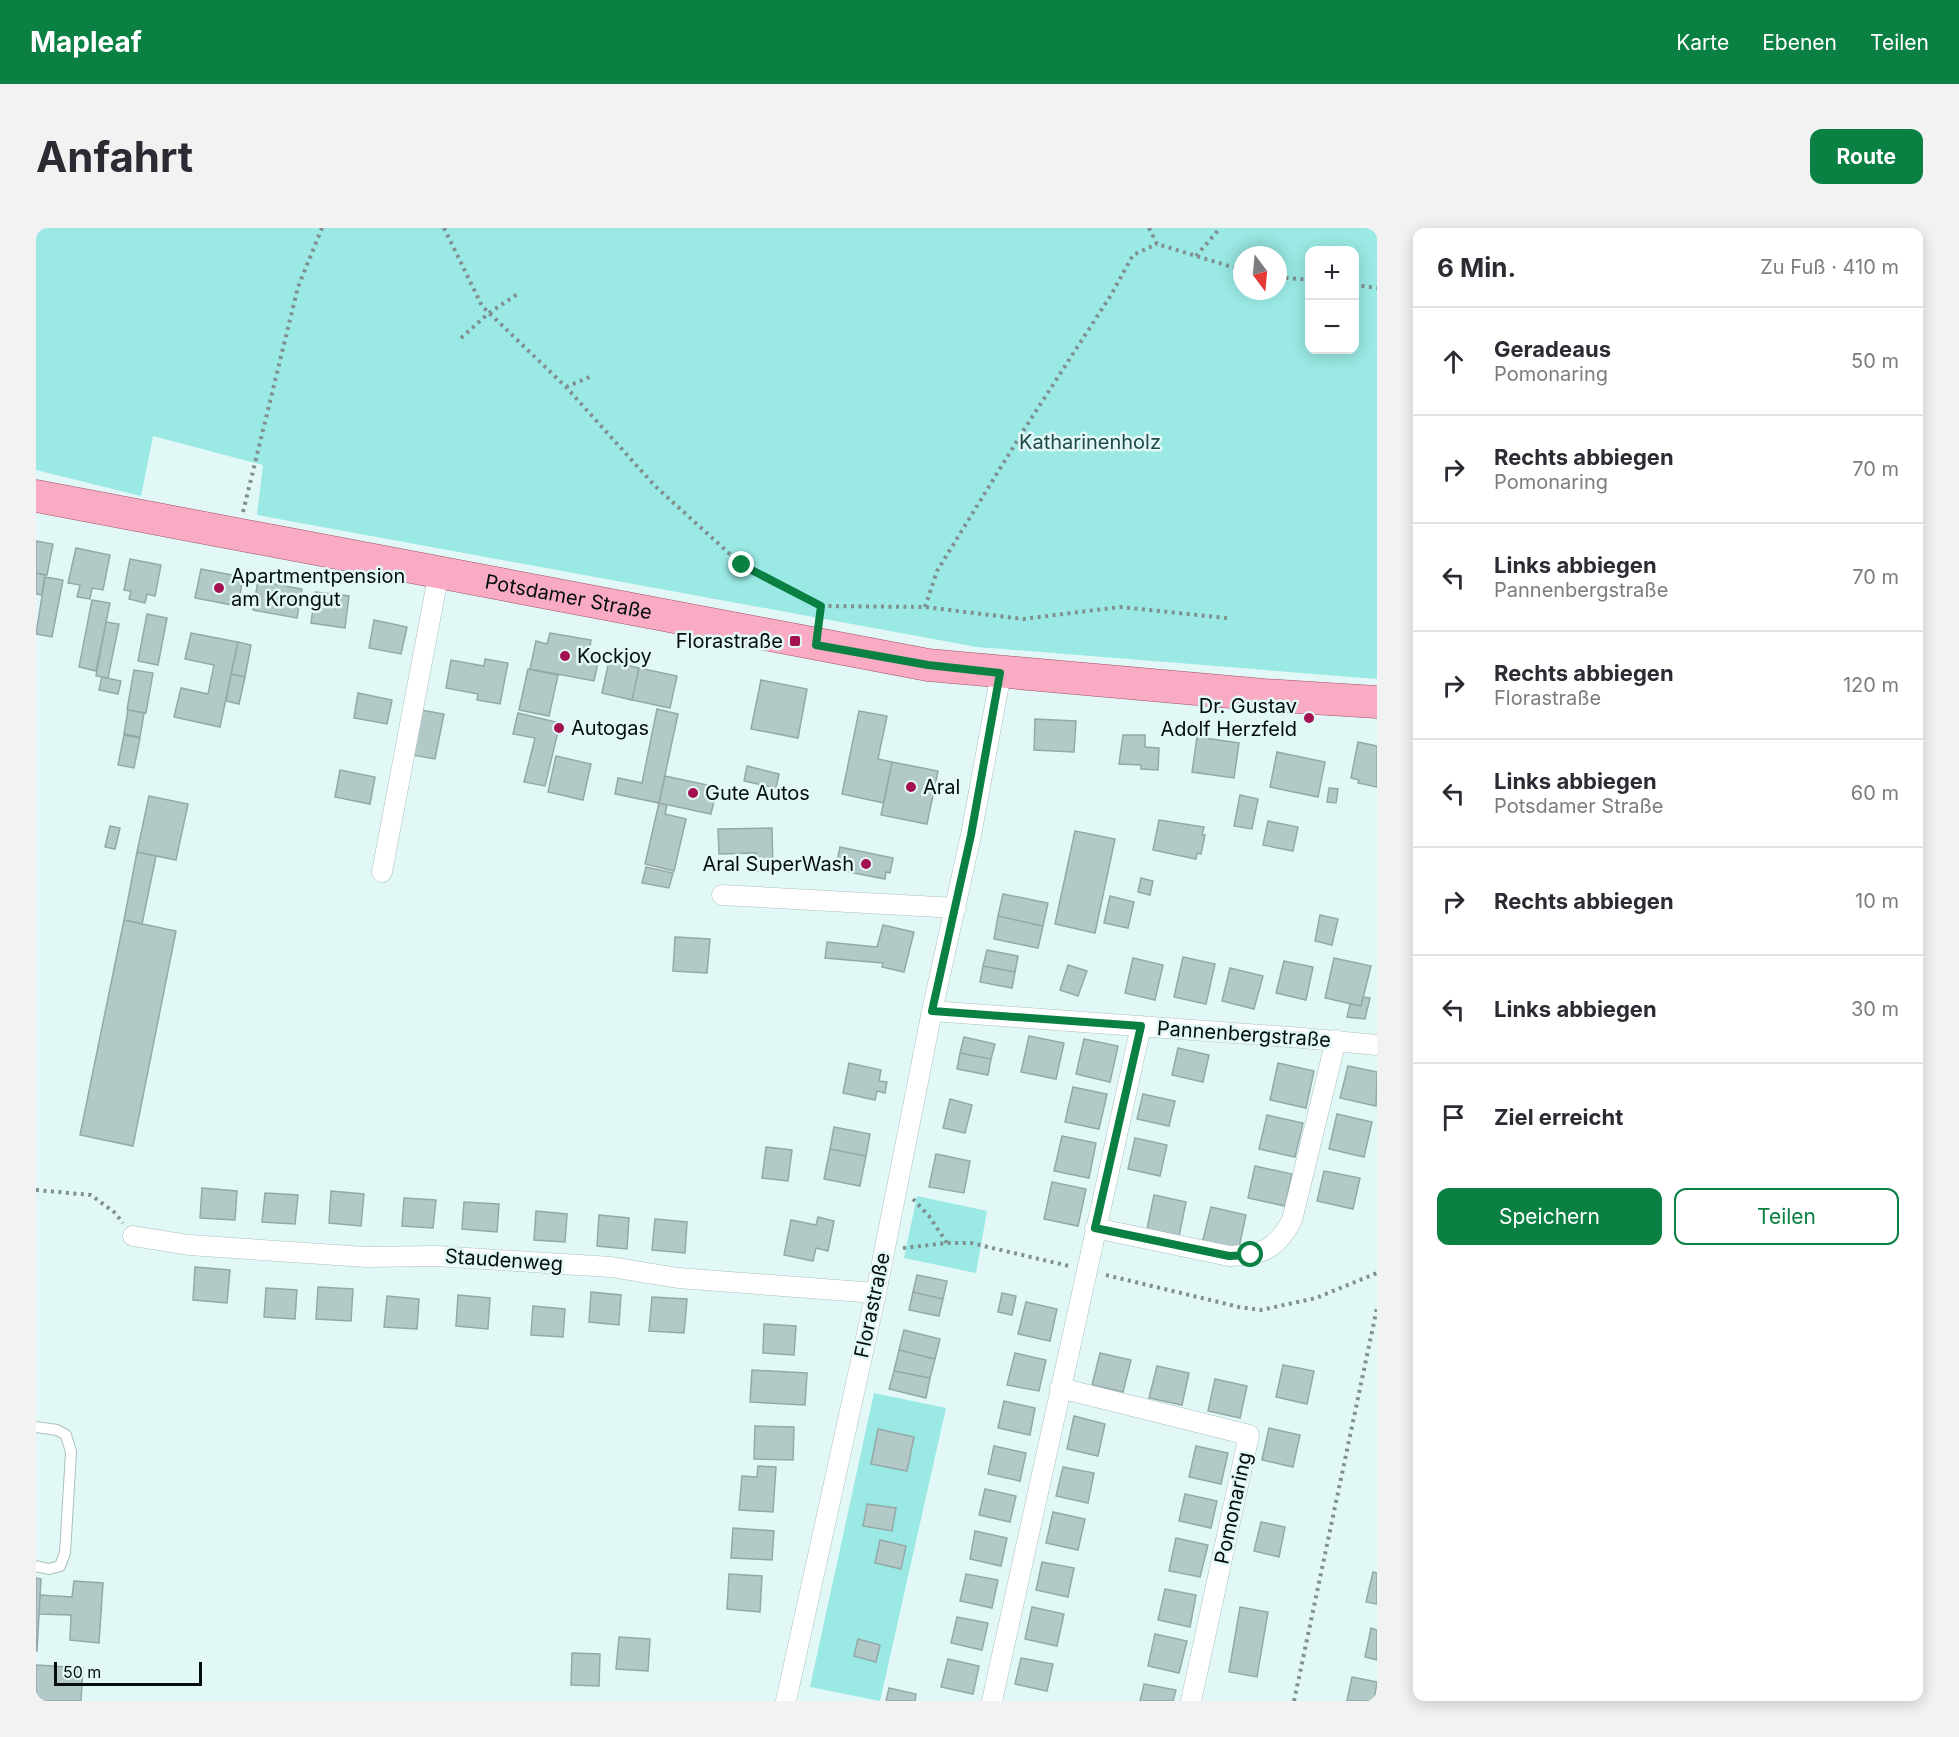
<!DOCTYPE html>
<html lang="de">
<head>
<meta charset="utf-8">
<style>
  body { margin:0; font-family:Inter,sans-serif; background:#f2f2f3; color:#2b2b33 }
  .controls { position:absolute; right:18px; top:18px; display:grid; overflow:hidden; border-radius:12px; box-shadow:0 3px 15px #0003 }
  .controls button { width:54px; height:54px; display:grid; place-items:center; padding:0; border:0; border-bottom:2px solid #e1e1e2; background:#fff; color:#2b2b33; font:30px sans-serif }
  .compass { position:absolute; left:1197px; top:18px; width:54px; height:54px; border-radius:50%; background:#fff; box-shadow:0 3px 15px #0003; rotate:164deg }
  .scale { position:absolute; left:18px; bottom:15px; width:148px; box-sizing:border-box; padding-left:6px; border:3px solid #060d0d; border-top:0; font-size:16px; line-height:21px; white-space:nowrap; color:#060d0d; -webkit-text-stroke:4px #e1f8f6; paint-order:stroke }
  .stop { position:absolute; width:18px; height:18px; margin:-14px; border:4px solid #0b8043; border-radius:50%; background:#fff }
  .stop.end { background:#0b8043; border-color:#fff; box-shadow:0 2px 6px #0008 }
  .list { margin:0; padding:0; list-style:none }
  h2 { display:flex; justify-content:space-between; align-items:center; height:78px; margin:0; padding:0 24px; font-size:26px }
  h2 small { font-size:20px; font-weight:400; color:#7c7c81 }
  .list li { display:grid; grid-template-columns:39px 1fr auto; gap:18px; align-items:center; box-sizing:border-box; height:108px; padding:0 24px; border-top:2px solid #e1e1e2 }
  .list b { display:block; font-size:22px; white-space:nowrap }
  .list p { margin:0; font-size:20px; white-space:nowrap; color:#7c7c81 }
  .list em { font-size:20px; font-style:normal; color:#7c7c81 }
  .actions { display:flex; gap:12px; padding:18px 24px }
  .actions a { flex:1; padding:14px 0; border:2px solid #0b8043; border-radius:12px; text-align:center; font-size:21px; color:#0b8043 }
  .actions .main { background:#0b8043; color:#fff }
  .icon { flex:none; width:33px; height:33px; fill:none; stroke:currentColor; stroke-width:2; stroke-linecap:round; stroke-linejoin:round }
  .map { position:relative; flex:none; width:1341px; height:1473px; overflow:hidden; border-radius:12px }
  header { display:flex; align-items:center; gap:36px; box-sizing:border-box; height:84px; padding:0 30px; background:#0b8043; color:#fff }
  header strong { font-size:28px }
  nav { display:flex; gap:33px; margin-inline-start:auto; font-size:21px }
  .intro { display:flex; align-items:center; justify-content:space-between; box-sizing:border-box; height:144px; padding:0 36px }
  h1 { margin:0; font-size:42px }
  .button { padding:15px 27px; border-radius:12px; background:#0b8043; color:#fff; font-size:21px; font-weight:700 }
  main { display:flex; gap:36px; padding:0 36px }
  aside { flex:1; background:#fff; border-radius:12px; box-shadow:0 3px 15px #0003 }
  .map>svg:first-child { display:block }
</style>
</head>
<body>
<header>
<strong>Mapleaf</strong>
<nav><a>Karte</a><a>Ebenen</a><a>Teilen</a></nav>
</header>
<div class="intro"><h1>Anfahrt</h1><a class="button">Route</a></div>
<main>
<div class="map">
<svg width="1341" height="1473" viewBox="0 0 1341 1473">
  <rect width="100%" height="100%" fill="#e1f8f6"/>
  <path fill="#9ae9e4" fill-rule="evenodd" d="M0,0H1341V451L941,419L221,287L227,237L117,208L105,268L0,242ZM1274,22H1318V122H1274ZM1206,27H1242V63H1206Z
    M881,968L951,983L940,1045L868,1030Z
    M838,1165L910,1180L844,1473L774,1459Z"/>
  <path fill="#b3c9c7" stroke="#94a9a7" stroke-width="1.5" d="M0,313L17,316L11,347L0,345Z
    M40,320L74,327L67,362L56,360L54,371L41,369L44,357L32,355Z
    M94,331L125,337L119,368L111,366L109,375L93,371L95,363L88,362Z
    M165,341L207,349L202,378L159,370Z
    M0,345L9,347L6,367L0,366Z
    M9,349L27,352L16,409L0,406Z
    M222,353L266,361L261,390L217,382Z
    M279,364L313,368L309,400L275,395Z
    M56,372L74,375L60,443L43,439Z
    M111,386L131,390L122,437L102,433Z
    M338,392L371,399L365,426L333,420Z
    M70,394L83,396L72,450L60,448Z
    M155,405L202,414L184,499L138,489L145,460L172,466L178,437L149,431Z
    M514,405L555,412L553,424L564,426L558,453L494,441L500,413L511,416Z
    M202,414L215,417L209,449L195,446Z
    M449,431L472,435L464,476L441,472L442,466L410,460L415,432L448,438Z
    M573,433L603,440L596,472L566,465Z
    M603,440L641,448L634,480L596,472Z
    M492,441L522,447L513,488L483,482Z
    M98,442L117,445L110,485L91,482Z
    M195,446L209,449L203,476L190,473Z
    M66,449L85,453L82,466L63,462Z
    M725,452L771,461L762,510L715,501Z
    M322,465L356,472L351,496L318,490Z
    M621,481L642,486L623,575L579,566L582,550L606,555Z
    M92,482L108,485L104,509L88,506Z
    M385,482L408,486L399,531L376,527Z
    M823,483L851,488L842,531L856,534L848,575L806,566Z
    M482,485L524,495L509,558L488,554L499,510L477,506Z
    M999,491L1040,493L1038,524L998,522Z
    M88,507L104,510L98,540L82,537Z
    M1087,507H1109V519L1123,520L1122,542L1105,541V537L1083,536Z
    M1161,509L1203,515L1198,550L1156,544Z
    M1322,514L1341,518V559L1322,555L1323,552L1315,550Z
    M1241,524L1289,534L1282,569L1234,559Z
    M520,528L555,536L547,572L512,564Z
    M856,534L902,543L891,596L845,587Z
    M711,538L743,546L740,560L708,553Z
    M304,542L339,549L334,576L299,569Z
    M629,548L681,559L675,586L623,575Z
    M1293,560L1302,561L1300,575L1291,574Z
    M1204,567L1222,571L1216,601L1198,598Z
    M113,568L152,576L140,632L101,624Z
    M623,575L631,577L629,586L650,591L638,643L609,636Z
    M1123,592L1168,599L1166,607H1169L1165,626L1161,625L1160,631L1117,622Z
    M1232,593L1262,599L1257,623L1227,617Z
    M74,598L84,600L79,621L69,619Z
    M736,600L737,642L720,643V625L683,626L682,601Z
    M1039,603L1079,611L1059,705L1019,696Z
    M804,619L857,630L854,645L850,644L849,651L802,642L804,634H801Z
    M101,624L120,628L106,696L88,692Z
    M610,639L637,645L633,660L606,655Z
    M1105,650L1117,653L1114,667L1102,664Z
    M967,666L1012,675L1007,698L962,688Z
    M1074,668L1098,674L1092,700L1068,695Z
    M1284,687L1302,691L1296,717L1279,713Z
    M962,688L1007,698L1002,720L958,711Z
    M88,692L140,703L97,918L44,907Z
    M847,697L878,704L868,744L846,739L847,735L789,730L791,714L841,719Z
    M639,709L674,711L671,745L637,743Z
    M951,722L982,728L979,744L947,738Z
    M1147,729L1179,736L1170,776L1138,769Z
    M1097,730L1127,737L1119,772L1089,765Z
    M1298,730L1335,738L1325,778L1289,770Z
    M1248,733L1277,739L1270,772L1240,765Z
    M1032,737L1051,743L1042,768L1024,762Z
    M947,738L979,744L976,760L944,754Z
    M1194,740L1227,748L1218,781L1186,773Z
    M1327,769L1334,770L1329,791L1311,789L1314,776L1325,778Z
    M993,808L1028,815L1020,851L985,844Z
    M928,809L959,816L955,831L924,825Z
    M1048,811L1082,818L1074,854L1040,846Z
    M1142,820L1173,827L1167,854L1136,847Z
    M924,825L955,831L952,847L921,841Z
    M813,835L845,842L843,853L851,854L849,865L841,863L839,872L807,865Z
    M1242,835L1278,843L1270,880L1234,872Z
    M1312,838L1341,844L1340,878L1304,870Z
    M1037,859L1071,866L1063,901L1029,894Z
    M1107,866L1139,873L1133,898L1101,891Z
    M914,871L936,877L929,905L907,900Z
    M1301,886L1336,894L1328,929L1293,921Z
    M1231,887L1267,895L1259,929L1223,921Z
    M798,899L834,906L830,928L794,921Z
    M1026,908L1060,915L1053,950L1018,943Z
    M1099,910L1131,917L1124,948L1092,941Z
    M730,919L756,922L752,953L726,950Z
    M794,921L830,928L824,958L788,951Z
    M900,926L934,933L928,965L893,959Z
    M1219,938L1256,946L1249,978L1212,970Z
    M1288,943L1324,950L1317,981L1281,973Z
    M1016,954L1050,961L1042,998L1008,991Z
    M166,960L201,963L199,992L164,990Z
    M295,963L328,966L325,998L293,995Z
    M229,965L262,967L259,996L226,994Z
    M1118,967L1150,974L1143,1008L1111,1001Z
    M368,970L400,972L397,1000L366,998Z
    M428,974L463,976L461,1004L426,1001Z
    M1175,979L1210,987L1202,1024L1166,1016Z
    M500,983L531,986L529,1014L498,1012Z
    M563,987L593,990L591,1021L561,1018Z
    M782,989L798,993L792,1023L780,1020L777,1033L748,1027L755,992L780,997Z
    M619,991L651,994L649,1025L616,1022Z
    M159,1039L194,1042L191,1075L157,1072Z
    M881,1047L911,1053L907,1071L877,1064Z
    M282,1059L317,1061L315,1093L280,1091Z
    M230,1060L261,1062L259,1091L228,1089Z
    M555,1064L585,1067L583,1097L553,1094Z
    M877,1064L907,1071L903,1088L873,1082Z
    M966,1065L980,1068L976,1087L962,1084Z
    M422,1067L454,1070L452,1101L420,1098Z
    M351,1068L383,1071L381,1101L348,1099Z
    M616,1069L651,1071L648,1105L613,1103Z
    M990,1074L1021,1081L1014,1113L982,1106Z
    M497,1078L529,1081L527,1109L495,1107Z
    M728,1096L760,1098L758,1127L727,1125Z
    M868,1102L904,1111L899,1131L863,1122Z
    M863,1122L899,1131L894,1150L858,1143Z
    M979,1125L1010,1132L1003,1163L971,1157Z
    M1064,1125L1095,1132L1087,1164L1056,1157Z
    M1247,1137L1278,1143L1271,1176L1240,1169Z
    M1121,1138L1153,1145L1146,1177L1113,1170Z
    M716,1142L771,1145L769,1177L714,1174Z
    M858,1143L894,1150L890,1170L853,1161Z
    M1179,1151L1211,1158L1204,1190L1172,1183Z
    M968,1173L999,1180L994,1207L962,1200Z
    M1038,1188L1069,1196L1062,1228L1031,1221Z
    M719,1198L758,1199L757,1232L718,1231Z
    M1233,1200L1264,1207L1257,1239L1226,1232Z
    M842,1201L878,1209L871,1243L835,1236Z
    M958,1218L990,1225L984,1253L952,1246Z
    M1160,1218L1192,1225L1185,1256L1153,1249Z
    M722,1238L740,1239L737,1284L703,1282L706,1248L721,1249Z
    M1027,1239L1058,1245L1052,1275L1020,1268Z
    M949,1261L980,1268L974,1294L943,1287Z
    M1149,1266L1181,1273L1175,1300L1143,1293Z
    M831,1276L860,1280L856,1303L827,1298Z
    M1017,1284L1049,1291L1042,1322L1010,1315Z
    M1225,1294L1249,1299L1243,1329L1218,1323Z
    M697,1300L738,1303L736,1332L695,1330Z
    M939,1303L971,1310L965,1338L934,1331Z
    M1140,1310L1172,1317L1164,1349L1133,1343Z
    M844,1312L870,1318L865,1341L839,1335Z
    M1006,1334L1038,1340L1032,1369L1000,1362Z
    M1337,1344L1341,1345V1376L1330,1374Z
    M693,1346L726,1348L724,1384L691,1381Z
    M930,1346L962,1352L956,1380L924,1373Z
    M0,1350L5,1351L1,1423H0Z
    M38,1353L67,1355L63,1415L34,1412L35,1387L3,1386L4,1367L36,1369Z
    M1129,1361L1160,1367L1154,1399L1122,1392Z
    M996,1379L1028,1386L1021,1418L989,1411Z
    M1204,1379L1232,1384L1221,1449L1193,1444Z
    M921,1389L952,1395L946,1422L915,1415Z
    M1335,1400L1341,1402V1432L1329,1429Z
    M1119,1406L1151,1413L1143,1445L1112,1438Z
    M583,1409L614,1411L612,1443L580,1441Z
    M822,1411L844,1417L840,1434L818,1428Z
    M536,1425L564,1426L563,1458L535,1457Z
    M985,1430L1017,1436L1011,1463L979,1456Z
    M912,1431L943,1438L937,1466L905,1459Z
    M0,1437L47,1440L45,1473H0Z
    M1316,1449L1341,1454L1338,1473H1311Z
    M1108,1456L1140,1462L1137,1473H1104Z
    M853,1460L880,1466L879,1473H850Z"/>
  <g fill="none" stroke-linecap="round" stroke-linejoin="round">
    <defs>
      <path id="service" d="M0,1199L21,1202L30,1207L35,1224L29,1325L24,1338L13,1341L0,1338"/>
      <path id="minor" d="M346,644L403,344
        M686,667L920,680
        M896,783L1267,810L1341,817
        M1059,1000L1193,1028C1226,1027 1240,1022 1256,992L1300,812
        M97,1008L153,1017L330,1029L400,1028L575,1039L642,1050L840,1065
        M1024,1160L1213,1207L1155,1473
        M750,1473L840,1065L896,783L935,607L965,445
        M956,1473L1105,798"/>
      <g id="primary">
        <path id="s1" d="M0,268L892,437L1228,467L1341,474"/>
      </g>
    </defs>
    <use href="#service" stroke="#abc0bf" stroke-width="12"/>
    <use href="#minor" stroke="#abc0bf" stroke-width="21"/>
    <use href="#primary" stroke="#a04f68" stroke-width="33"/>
    <path stroke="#80908f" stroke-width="4" stroke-dasharray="3 4.5" stroke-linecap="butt" d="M408,0L446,78L530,159L619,258L706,337L785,378L783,392
      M1113,0L1121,16L1206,42
      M1160,28L1184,0
      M1242,49L1274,52
      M1318,57L1341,60
      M425,110L453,85L483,65
      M530,159L556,148
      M207,284L262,59L286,0
      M785,378L889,379L987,391L1084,379L1191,390
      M889,379L901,343L989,200L1075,67L1097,27L1121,16
      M0,962L55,967L78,984L87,995
      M877,971L893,988L911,1015
      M867,1020L911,1015H935L1033,1038
      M1070,1047L1203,1079L1225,1082L1280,1070L1341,1045
      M1258,1473L1341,1080"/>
    <use href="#service" stroke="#fff" stroke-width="10"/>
    <use href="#minor" stroke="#fff" stroke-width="20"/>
    <use href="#primary" stroke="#f8abc2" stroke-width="32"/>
  </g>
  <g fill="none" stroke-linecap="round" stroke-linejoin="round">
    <path stroke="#0b8043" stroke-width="8" d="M706,337L785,378L780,417L892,437L964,445L935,607L896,783L1105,798L1059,1000L1193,1028L1215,1027"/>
  </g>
  <g fill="#a41150" stroke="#e1f8f6" stroke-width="2">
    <circle cx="183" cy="360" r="6"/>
    <rect x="753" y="407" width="12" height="12" rx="3"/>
    <circle cx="529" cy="428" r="6"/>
    <circle cx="1273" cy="490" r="6"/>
    <circle cx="523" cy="500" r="6"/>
    <circle cx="875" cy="559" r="6"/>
    <circle cx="657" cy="565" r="6"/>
    <circle cx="830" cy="636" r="6"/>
  </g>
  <g text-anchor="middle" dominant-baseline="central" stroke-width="5" stroke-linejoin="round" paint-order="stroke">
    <g font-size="20" fill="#1e4947" stroke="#e1f8f6">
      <text x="1054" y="214">Katharinenholz</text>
    </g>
    <g font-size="20" fill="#060d0d" stroke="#e1f8f6" text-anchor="start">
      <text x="195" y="348">Apartmentpension<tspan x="195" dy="23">am Krongut</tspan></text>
      <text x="747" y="413" text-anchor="end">Florastraße</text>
      <text x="541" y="428">Kockjoy</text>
      <text x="1261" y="478" text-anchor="end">Dr. Gustav<tspan x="1261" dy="23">Adolf Herzfeld</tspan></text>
      <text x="535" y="500">Autogas</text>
      <text x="887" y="559">Aral</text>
      <text x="669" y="565">Gute Autos</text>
      <text x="818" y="636" text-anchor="end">Aral SuperWash</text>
    </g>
    <g font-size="20" fill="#060d0d" stroke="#e1f8f6">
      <text stroke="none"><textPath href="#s1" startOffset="542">Potsdamer Straße</textPath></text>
      <text transform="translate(1208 806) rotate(4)">Pannenbergstraße</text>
      <text transform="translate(468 1032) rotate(4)">Staudenweg</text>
      <text transform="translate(836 1077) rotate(-78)">Florastraße</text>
      <text transform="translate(1197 1280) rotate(-78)">Pomonaring</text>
    </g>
  </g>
</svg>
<div class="controls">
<button>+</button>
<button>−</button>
</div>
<svg class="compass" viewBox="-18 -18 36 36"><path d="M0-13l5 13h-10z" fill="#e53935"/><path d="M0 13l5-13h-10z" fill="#7c7c81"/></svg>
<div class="scale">50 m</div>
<div class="stop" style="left:1215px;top:1027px"></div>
<div class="stop end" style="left:706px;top:337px"></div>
</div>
<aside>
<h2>6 Min.<small>Zu Fuß · 410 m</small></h2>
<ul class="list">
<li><svg class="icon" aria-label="ahead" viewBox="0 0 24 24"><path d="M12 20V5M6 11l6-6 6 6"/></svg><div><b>Geradeaus</b><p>Pomonaring</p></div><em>50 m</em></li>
<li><svg class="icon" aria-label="right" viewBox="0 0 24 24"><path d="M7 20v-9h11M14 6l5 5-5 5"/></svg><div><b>Rechts abbiegen</b><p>Pomonaring</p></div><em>70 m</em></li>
<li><svg class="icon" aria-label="left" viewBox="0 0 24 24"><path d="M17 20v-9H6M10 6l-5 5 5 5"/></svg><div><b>Links abbiegen</b><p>Pannenbergstraße</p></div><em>70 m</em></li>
<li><svg class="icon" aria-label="right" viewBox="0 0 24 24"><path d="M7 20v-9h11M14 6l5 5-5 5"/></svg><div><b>Rechts abbiegen</b><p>Florastraße</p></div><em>120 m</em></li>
<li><svg class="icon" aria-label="left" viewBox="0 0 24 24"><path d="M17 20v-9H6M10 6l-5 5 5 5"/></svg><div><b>Links abbiegen</b><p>Potsdamer Straße</p></div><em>60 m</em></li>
<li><svg class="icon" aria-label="right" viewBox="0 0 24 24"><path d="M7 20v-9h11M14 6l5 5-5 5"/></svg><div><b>Rechts abbiegen</b></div><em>10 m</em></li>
<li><svg class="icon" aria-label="left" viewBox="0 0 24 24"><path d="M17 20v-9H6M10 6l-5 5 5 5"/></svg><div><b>Links abbiegen</b></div><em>30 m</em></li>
<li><svg class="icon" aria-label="arrive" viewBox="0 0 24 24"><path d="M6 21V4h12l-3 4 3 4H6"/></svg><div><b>Ziel erreicht</b></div></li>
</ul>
<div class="actions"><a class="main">Speichern</a><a>Teilen</a></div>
</aside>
</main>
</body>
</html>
